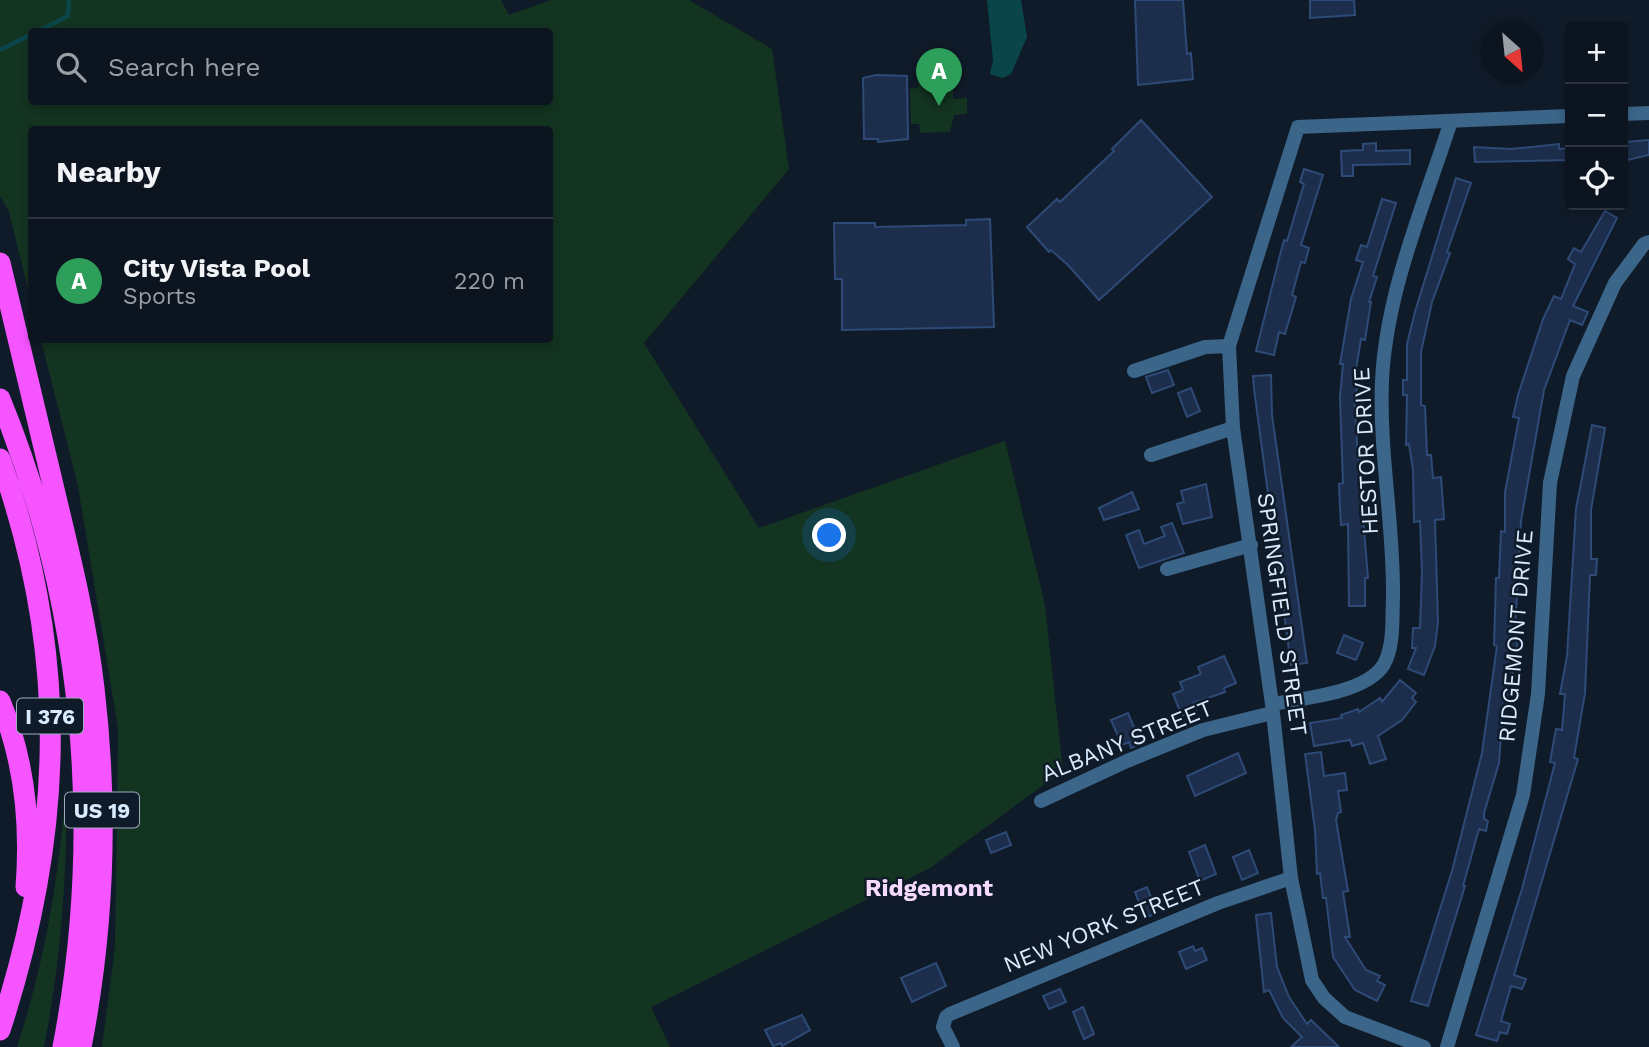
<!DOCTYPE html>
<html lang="en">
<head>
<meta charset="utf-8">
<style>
  body { margin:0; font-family:"Work Sans",sans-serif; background:#1a212d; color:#f1f3f6 }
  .controls { position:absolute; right:21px; top:21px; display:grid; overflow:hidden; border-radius:7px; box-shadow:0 4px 10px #0003 }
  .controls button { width:63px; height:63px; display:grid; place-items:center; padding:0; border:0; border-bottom:2px solid #2c333e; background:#0c1420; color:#f1f3f6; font:35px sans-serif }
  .compass { position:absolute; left:1481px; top:21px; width:63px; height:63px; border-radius:50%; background:#0c1420; box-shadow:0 4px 10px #0003; rotate:153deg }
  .you { position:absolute; left:830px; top:536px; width:24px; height:24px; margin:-18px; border:5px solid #fff; border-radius:50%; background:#1a73e8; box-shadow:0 0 0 10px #1a73e833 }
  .badge { display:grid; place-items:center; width:46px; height:46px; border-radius:50%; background:#0f766e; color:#fff; font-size:23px; font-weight:700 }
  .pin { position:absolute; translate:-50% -58px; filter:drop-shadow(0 2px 4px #0008) }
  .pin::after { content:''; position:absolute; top:37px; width:24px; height:21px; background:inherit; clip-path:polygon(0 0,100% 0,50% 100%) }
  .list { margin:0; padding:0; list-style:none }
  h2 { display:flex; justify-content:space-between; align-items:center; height:91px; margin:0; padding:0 28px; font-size:30px }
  h2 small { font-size:23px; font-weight:400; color:#9a9ea5 }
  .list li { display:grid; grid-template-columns:46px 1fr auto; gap:21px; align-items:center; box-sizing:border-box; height:126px; padding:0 28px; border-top:2px solid #2c333e }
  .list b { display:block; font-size:26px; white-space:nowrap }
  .list p { margin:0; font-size:23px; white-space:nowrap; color:#9a9ea5 }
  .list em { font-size:23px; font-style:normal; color:#9a9ea5 }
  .icon { flex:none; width:38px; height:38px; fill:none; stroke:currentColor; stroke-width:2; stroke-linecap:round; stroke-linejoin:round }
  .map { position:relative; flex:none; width:1649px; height:1047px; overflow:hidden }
  .search { position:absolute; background:#0c1420; box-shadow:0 4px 10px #0003; left:28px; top:28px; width:525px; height:77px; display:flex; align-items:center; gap:18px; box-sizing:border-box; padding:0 24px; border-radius:7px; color:#9a9ea5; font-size:26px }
  .panel { position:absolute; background:#0c1420; box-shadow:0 4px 10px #0003; left:28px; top:126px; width:525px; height:217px; border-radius:7px }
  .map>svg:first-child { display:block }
</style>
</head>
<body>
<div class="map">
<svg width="1649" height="1047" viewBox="0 0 1649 1047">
  <rect width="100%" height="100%" fill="#101b2a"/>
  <path fill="#133420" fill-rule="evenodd" d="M0,0H501L509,15L550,0H689L772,49L789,169L644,343L759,528L1005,441L1045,605L1063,771L930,868L651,1007L670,1047H102L115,946L118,728L78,486L41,340H550V130H32L31,301L9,212L0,196ZM32,32H550V102H32Z
    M919,81L948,82L947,89H953V99L967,98V114L954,115L950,132L920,133L919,124H911L910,89L917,88Z
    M66,783C68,873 61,959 44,1047H17C45,961 60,874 66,783Z"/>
  <path fill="#0a4549" d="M987,0H1021L1027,37L1011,74L1003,78L990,74L993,60Z"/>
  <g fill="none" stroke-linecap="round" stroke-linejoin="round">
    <path stroke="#0a4549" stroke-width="4.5" d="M37,32L68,16L69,0
      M0,50L32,34"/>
  </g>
  <path fill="#1c2e4b" stroke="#2e4a77" stroke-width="2" d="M1135,0H1183L1187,54L1191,53L1193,79L1138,85Z
    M1310,0H1354L1355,15L1310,18Z
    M876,75L907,76L908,139L878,142V139H864L863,78Z
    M1141,120L1212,197L1099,300L1068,265L1051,250L1049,252L1027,227L1057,199L1060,202L1114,151L1112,149Z
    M1649,140V155L1623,161L1625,142Z
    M1376,143V151L1410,150V164L1353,165V176H1342L1341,151L1363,150V144Z
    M1559,144V149L1570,148V160L1475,162L1474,147L1511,149Z
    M1304,169L1323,175L1301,245L1309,248L1305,263L1301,262L1292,295L1296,297L1285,334L1279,332L1274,355L1256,351L1280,255L1284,240L1287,241L1304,184L1300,182Z
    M1456,178L1471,183L1447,252L1450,253L1432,302L1421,352V405L1425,406L1427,455H1431L1433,478L1441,477L1444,519L1435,520L1438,622L1435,646L1424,675L1408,669L1416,648H1412L1413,628H1420L1422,572L1420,521L1414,522L1413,470L1409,444L1406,445L1407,395H1403V380H1407V344L1415,312Z
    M1382,199L1396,203L1373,276L1377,277L1369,302H1371L1365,340L1361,339L1354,381H1358L1356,394H1354L1358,459L1361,458L1362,469H1359L1368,578H1365V606H1349L1348,524L1341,525L1340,508L1339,484L1343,483L1340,397L1343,364H1340L1351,299L1363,262L1356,260L1361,245L1367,247Z
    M1605,211L1617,218L1573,306L1588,312L1582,325L1570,320L1544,390L1521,521L1515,630L1518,638L1513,673L1502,720L1499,763L1484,813V819L1488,821L1486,831L1479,829L1463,886H1465L1428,1006L1411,1001L1452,871L1482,753L1497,646L1494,645L1496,578H1499L1501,531L1505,532V492L1519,418L1513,417L1518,395L1543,319L1554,296L1561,299L1575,264L1568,259L1574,248L1581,252Z
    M990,219L994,327L842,330V279H835L834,223H875V227L966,225V220Z
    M1168,370L1174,385L1152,393L1146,377Z
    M1271,375L1272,415L1307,663L1291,665L1254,389L1253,376Z
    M1191,388L1200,411L1187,417L1178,393Z
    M1592,425L1605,428L1591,510V559H1597L1596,575H1590L1585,693L1574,758L1578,759L1514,975L1526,979L1522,989L1511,986L1501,1021L1510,1024L1507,1034L1500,1032L1497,1041L1476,1035L1522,889L1555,763L1550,762L1556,729L1562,730L1565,694H1560L1567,656L1576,509Z
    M1206,484L1212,517L1183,524L1177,504L1184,502L1181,491Z
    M1132,492L1139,509L1104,520L1099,508Z
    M1172,523L1184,553L1139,568L1126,535L1139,530L1144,544L1165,536L1161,527Z
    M1344,635L1363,643L1356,660L1337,653Z
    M1224,656L1236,683L1224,688L1225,692L1193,703L1196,711L1182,716L1173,694L1183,690L1180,682L1201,674L1198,667Z
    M1400,680L1416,693L1412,698L1416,702L1402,720L1378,736L1386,759L1370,764L1363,743L1352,746L1350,740L1314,746L1310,723L1342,718L1341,715L1358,709L1359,712L1380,698L1382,702Z
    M1128,713L1141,744L1131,748L1129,742L1122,745L1111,720Z
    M1321,752L1324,776L1345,773L1347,790L1338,791L1341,812L1338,813L1336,820L1348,891L1343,892L1350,937H1345L1366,970L1380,976L1377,981L1385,985L1377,1001L1355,990L1333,957L1326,898H1323L1320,873L1317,874L1315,830L1305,754Z
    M1238,753L1246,773L1195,796L1187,776Z
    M1006,832L1011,845L991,853L986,840Z
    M1205,845L1216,874L1200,881L1189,852Z
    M1249,850L1258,873L1242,880L1233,857Z
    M1147,887L1157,913L1145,918L1135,892Z
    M1271,913L1277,967L1289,997L1307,1024L1311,1020L1339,1047H1291L1302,1037L1283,1018L1269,990L1264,992L1256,915Z
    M1193,946L1195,951L1202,948L1207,960L1186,969L1179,952Z
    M936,963L946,986L912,1002L901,978Z
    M1060,989L1066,1002L1049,1009L1043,996Z
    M1083,1007L1094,1034L1084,1039L1073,1012Z
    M802,1015L810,1030L782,1046L781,1043L773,1046L765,1030Z"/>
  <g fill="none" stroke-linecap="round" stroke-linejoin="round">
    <path stroke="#3b6589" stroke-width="14" d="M1623,114L1649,113
      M1134,371L1205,347L1229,346
      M1151,455L1233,428
      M1167,569L1251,545
      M1272,704C1303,698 1373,693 1386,660C1394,641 1392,618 1393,597C1394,525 1379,453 1382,381C1386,292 1424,205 1451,121
      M1041,801L1127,761L1203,730L1272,713
      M953,1047L943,1027L946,1017L950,1014L1218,903L1291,878
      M1424,1047L1345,1017L1324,998L1312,980L1291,878L1272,704L1233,428L1229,346L1298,127L1570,116
      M1447,1047L1523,795L1538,694L1550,483L1573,376L1615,283L1644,244L1649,242"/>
    <path stroke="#f554ff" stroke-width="21" d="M0,263C18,337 35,411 53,485C69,552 86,619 94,688C108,807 104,929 81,1047
      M0,399C84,605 105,829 63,1047
      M0,459C70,654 64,834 0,1030
      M0,701C25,761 31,823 26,887"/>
  </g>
  <g text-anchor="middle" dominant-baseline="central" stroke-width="5" stroke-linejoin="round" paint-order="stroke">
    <g fill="#101b2a" stroke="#9dadbf" stroke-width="2">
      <rect x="17" y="698.5" width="66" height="35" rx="5"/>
      <rect x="65" y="792.5" width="74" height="35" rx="5"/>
    </g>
    <g font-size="21" font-weight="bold" fill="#d9ebff">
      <text x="50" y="716">I 376</text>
      <text x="102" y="810">US 19</text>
    </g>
    <g font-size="23" fill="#d9ebff" stroke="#101b2a">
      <text transform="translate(1366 451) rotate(-93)">HESTOR DRIVE</text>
      <text transform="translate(1282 614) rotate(82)">SPRINGFIELD STREET</text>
      <text transform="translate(1516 636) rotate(-85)">RIDGEMONT DRIVE</text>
      <text transform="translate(1127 741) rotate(-22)">ALBANY STREET</text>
      <text transform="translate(1104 926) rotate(-22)">NEW YORK STREET</text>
    </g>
    <g font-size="24" font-weight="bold" fill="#f7dbff" stroke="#101b2a">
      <text x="929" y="888">Ridgemont</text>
    </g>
  </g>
</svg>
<div class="controls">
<button>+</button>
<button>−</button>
<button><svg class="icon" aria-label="locate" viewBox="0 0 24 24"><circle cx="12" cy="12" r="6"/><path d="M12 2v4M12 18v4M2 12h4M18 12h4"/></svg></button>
</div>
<svg class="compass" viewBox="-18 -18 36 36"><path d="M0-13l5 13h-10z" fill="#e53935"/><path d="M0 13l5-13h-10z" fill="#9a9ea5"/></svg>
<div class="you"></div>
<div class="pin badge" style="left:939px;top:106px;background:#2e9e5b">A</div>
<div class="search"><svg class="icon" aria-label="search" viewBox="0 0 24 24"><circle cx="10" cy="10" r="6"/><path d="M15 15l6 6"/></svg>Search here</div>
<section class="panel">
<h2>Nearby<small></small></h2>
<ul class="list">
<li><span class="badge" style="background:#2e9e5b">A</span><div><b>City Vista Pool</b><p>Sports</p></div><em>220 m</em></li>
</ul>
</section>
</div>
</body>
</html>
